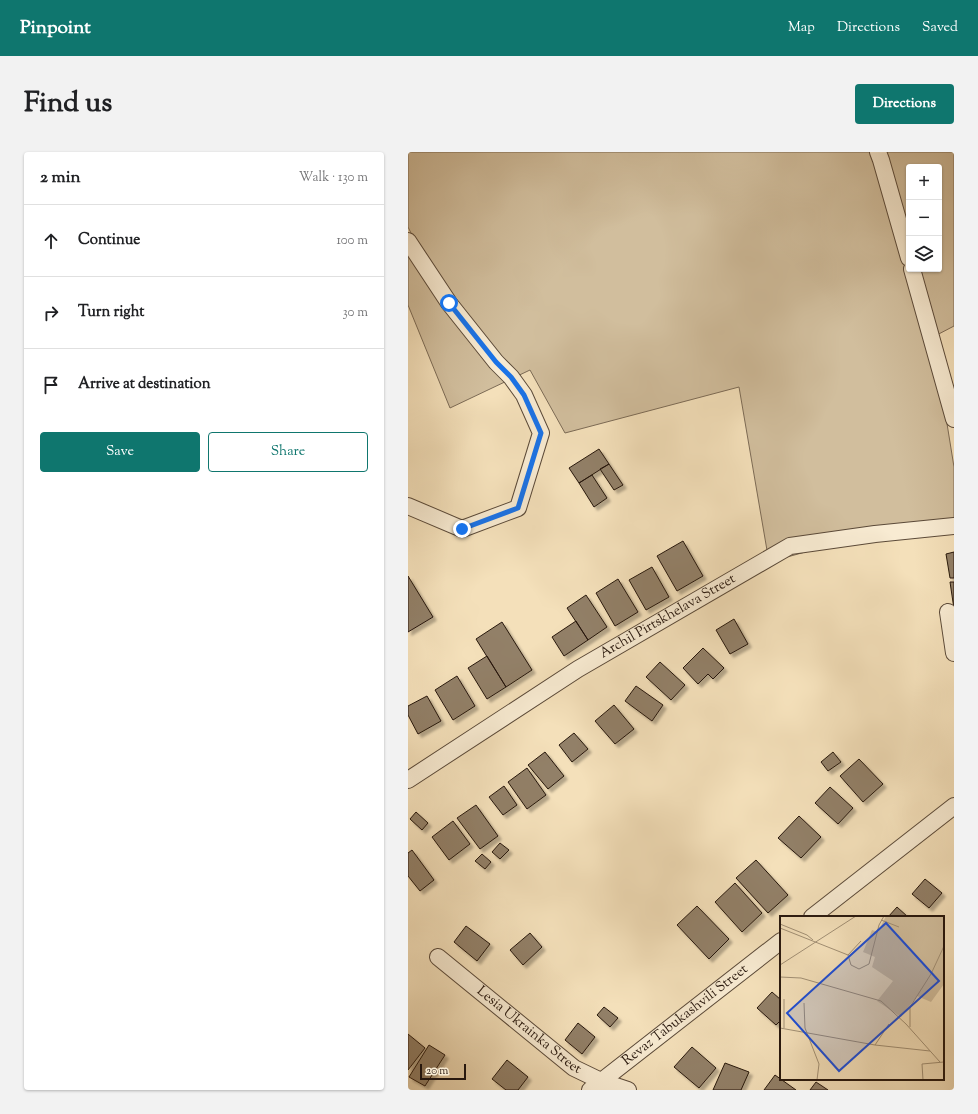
<!DOCTYPE html>
<html lang="en">
<head>
<meta charset="utf-8">
<style>
  body { margin:0; font-family:"Sorts Mill Goudy",serif; background:#f2f2f2; color:#202124 }
  .controls { position:absolute; right:12px; top:12px; display:grid; overflow:hidden; border-radius:4px; box-shadow:0 1px 3px #0004 }
  .controls button { width:36px; height:36px; display:grid; place-items:center; padding:0; border:0; border-bottom:1px solid #e0e0e0; background:#fff; color:#202124; font:20px sans-serif }
  .scale { position:absolute; left:12px; bottom:10px; width:46px; box-sizing:border-box; padding-left:4px; border:2px solid #28180e; border-top:0; font-size:11px; line-height:14px; white-space:nowrap; color:#28180e; -webkit-text-stroke:3px #f8ebd2; paint-order:stroke }
  .stop { position:absolute; width:12px; height:12px; margin:-9px; border:3px solid #1a73e8; border-radius:50%; background:#fff }
  .stop.end { background:#1a73e8; border-color:#fff; box-shadow:0 1px 4px #0008 }
  .list { margin:0; padding:0; list-style:none }
  h2 { display:flex; justify-content:space-between; align-items:center; height:52px; margin:0; padding:0 16px; font-size:17px }
  h2 small { font-size:13px; font-weight:400; color:#757577 }
  .list li { display:grid; grid-template-columns:26px 1fr auto; gap:12px; align-items:center; box-sizing:border-box; height:72px; padding:0 16px; border-top:1px solid #e0e0e0 }
  .list b { display:block; font-size:15px; white-space:nowrap }
  .list em { font-size:13px; font-style:normal; color:#757577 }
  .actions { display:flex; gap:8px; padding:12px 16px }
  .actions a { flex:1; padding:9px 0; border:1px solid #0f766e; border-radius:4px; text-align:center; font-size:14px; color:#0f766e }
  .actions .main { background:#0f766e; color:#fff }
  .icon { flex:none; width:22px; height:22px; fill:none; stroke:currentColor; stroke-width:2; stroke-linecap:round; stroke-linejoin:round }
  .map { position:relative; flex:none; width:546px; height:938px; overflow:hidden; border-radius:4px }
  header { display:flex; align-items:center; gap:24px; box-sizing:border-box; height:56px; padding:0 20px; background:#0f766e; color:#fff }
  header strong { font-size:19px }
  nav { display:flex; gap:22px; margin-inline-start:auto; font-size:14px }
  .intro { display:flex; align-items:center; justify-content:space-between; box-sizing:border-box; height:96px; padding:0 24px }
  h1 { margin:0; font-size:28px }
  .button { padding:10px 18px; border-radius:4px; background:#0f766e; color:#fff; font-size:14px; font-weight:700 }
  main { display:flex; gap:24px; padding:0 24px }
  aside { flex:1; background:#fff; border-radius:4px; box-shadow:0 1px 3px #0004 }
  .map>svg:first-child { display:block }
</style>
</head>
<body>
<header>
<strong>Pinpoint</strong>
<nav><a>Map</a><a>Directions</a><a>Saved</a></nav>
</header>
<div class="intro"><h1>Find us</h1><a class="button">Directions</a></div>
<main>
<aside>
<h2>2 min<small>Walk · 130 m</small></h2>
<ul class="list">
<li><svg class="icon" aria-label="ahead" viewBox="0 0 24 24"><path d="M12 20V5M6 11l6-6 6 6"/></svg><div><b>Continue</b></div><em>100 m</em></li>
<li><svg class="icon" aria-label="right" viewBox="0 0 24 24"><path d="M7 20v-9h11M14 6l5 5-5 5"/></svg><div><b>Turn right</b></div><em>30 m</em></li>
<li><svg class="icon" aria-label="arrive" viewBox="0 0 24 24"><path d="M6 21V4h12l-3 4 3 4H6"/></svg><div><b>Arrive at destination</b></div></li>
</ul>
<div class="actions"><a class="main">Save</a><a>Share</a></div>
</aside>
<div class="map">
<svg width="546" height="938" viewBox="0 0 546 938">
  <defs>
    <filter id="shadow"><feDropShadow dx="3.5" dy="3.5" stdDeviation="1" flood-color="#0004"/></filter>
  </defs>
  <rect width="100%" height="100%" fill="#f4e0ba"/>
  <filter id="stains"><feTurbulence type="fractalNoise" baseFrequency=".005" numOctaves="4"/><feColorMatrix values="0 0 0 0 .2 0 0 0 0 .09 0 0 0 0 .02 0 0 0 .5 -.17"/></filter>
  <radialGradient id="worn" r=".72"><stop offset=".6" stop-color="#630" stop-opacity="0"/><stop offset="1" stop-color="#630" stop-opacity=".3"/></radialGradient>
  <path fill="#d1be9d" stroke="#7c6b56" fill-rule="evenodd" d="M0,0H546V174L525,185L546,315V367L459,383L361,410L331,235L157,281L122,218L42,256L0,153V93L7,89L0,75ZM501,15H531V117H501Z"/>
  <path fill="#928067" stroke="#28180e" filter="url(#shadow)" d="M191,297L201,312L171,331L161,316Z
    M201,312L215,333L206,338L192,317Z
    M184,323L199,346L186,355L171,331Z
    M275,389L295,424L269,439L249,404Z
    M546,400V426H542L538,402Z
    M244,415L261,445L238,458L221,428Z
    M0,424L25,465L0,480Z
    M210,427L230,460L207,474L188,441Z
    M542,430H546V457Z
    M178,443L199,475L180,488L159,456Z
    M326,467L340,492L322,502L308,478Z
    M168,469L180,488L156,504L144,485Z
    M94,470L124,518L98,535L68,487Z
    M295,496L316,516L305,527L300,522L290,532L275,516Z
    M79,504L98,535L79,547L60,516Z
    M252,510L277,533L263,548L238,525Z
    M49,524L67,554L45,568L27,538Z
    M228,534L255,553L244,569L217,549Z
    M19,544L33,569L10,582L0,563V554Z
    M206,553L226,577L207,592L187,569Z
    M166,581L180,597L164,610L151,593Z
    M137,600L156,624L140,637L120,613Z
    M425,600L433,610L420,619L413,610Z
    M451,607L475,632L455,650L432,624Z
    M119,616L138,643L119,657L100,630Z
    M96,634L109,653L95,663L81,645Z
    M422,635L445,656L430,672L407,651Z
    M68,653L90,684L72,697L49,666Z
    M8,660L20,671L14,678L2,667Z
    M391,664L413,685L393,706L370,686Z
    M45,669L62,692L41,708L24,685Z
    M92,691L101,698L92,707L84,700Z
    M4,698L26,728L12,739L0,724V701Z
    M74,702L83,710L77,717L67,709Z
    M348,708L380,743L360,761L328,726Z
    M517,727L534,741L521,756L504,742Z
    M327,731L354,761L334,780L307,750Z
    M289,754L321,787L301,807L269,773Z
    M489,755L500,765H480Z
    M58,774L82,792L69,809L46,790Z
    M122,781L134,795L115,813L102,798Z
    M364,840L373,848V868L368,873L349,856Z
    M196,855L210,866L202,875L189,863Z
    M170,871L187,885L174,902L157,888Z
    M0,882L17,896L0,918Z
    M21,893L37,903L17,934L1,925Z
    M284,895L308,916L291,936L266,915Z
    M99,908L120,925L110,938H98L84,927Z
    M317,911L341,920L333,938H305Z
    M367,923L388,938H356Z
    M408,930L420,938H402Z"/>
  <g fill="none" stroke-linecap="round" stroke-linejoin="round">
    <defs>
      <g id="minor">
        <path d="M470,0L473,8L501,106"/>
        <path d="M0,89L41,151L88,210L103,225L116,243L133,281L110,356L54,377L0,354"/>
        <path d="M504,117L546,267"/>
        <path d="M540,460L546,501"/>
        <path id="s1" d="M0,628L170,517L382,394L467,382L546,374"/>
        <path d="M404,765L546,654"/>
        <path id="s2" d="M30,805L166,916L193,929L220,938"/>
        <path id="s3" d="M182,938L373,789"/>
      </g>
    </defs>
    <use href="#minor" stroke="#5b4a39" stroke-width="18"/>
    <use href="#minor" stroke="#f8ebd2" stroke-width="16"/>
  </g>
  <g fill="none" stroke-linecap="round" stroke-linejoin="round">
    <path stroke="#1a73e8" stroke-width="5" d="M41,151L88,210L103,225L116,243L133,281L110,356L54,377"/>
  </g>
  <g text-anchor="middle" dominant-baseline="central" stroke-width="3" stroke-linejoin="round" paint-order="stroke">
    <g font-size="14" fill="#28180e" stroke="#f8ebd2">
      <text stroke="none"><textPath href="#s1" startOffset="307">Archil Pirtskhelava Street</textPath></text>
      <text stroke="none"><textPath href="#s3" startOffset="121">Revaz Tabukashvili Street</textPath></text>
      <text stroke="none"><textPath href="#s2" startOffset="117">Lesia Ukrainka Street</textPath></text>
    </g>
  </g>
  <g transform="translate(372 764)">
    <rect width="164" height="164" fill="#f4e0ba"/>
    <path d="M106,0H164V68L151,86L137,80L121,101L97,85L113,65L92,51L95,41L83,36L92,14L98,16Z" fill="#d1be9d"/>
    <path fill="none" stroke="#a29075" stroke-width="1" d="M101,4L119,11M0,8L27,19L33,24M0,12L68,39M68,39L71,49L79,53L89,48L99,9L104,0M68,39L81,25M0,49L76,0M0,61L21,62L101,85L126,108L160,146M24,87L25,112L39,148L37,164M130,111V91L151,58L164,30M0,112L95,129L150,135M4,112V83M95,129L109,108M143,164L142,148L164,146"/>
    <path fill="#1d4ed8" fill-opacity="0.15" stroke="#1d4ed8" stroke-width="2" d="M106,7L159,65L59,155L7,97Z"/>
    <rect width="164" height="164" fill="none" stroke="#28180e" stroke-width="2"/>
  </g>
  <rect width="100%" height="100%" filter="url(#stains)"/>
  <rect width="100%" height="100%" fill="url(#worn)"/>
</svg>
<div class="controls">
<button>+</button>
<button>−</button>
<button><svg class="icon" aria-label="layers" viewBox="0 0 24 24"><path d="M12 4l9 5-9 5-9-5zM3 14l9 5 9-5"/></svg></button>
</div>
<div class="scale">20 m</div>
<div class="stop" style="left:41px;top:151px"></div>
<div class="stop end" style="left:54px;top:377px"></div>
</div>
</main>
</body>
</html>
